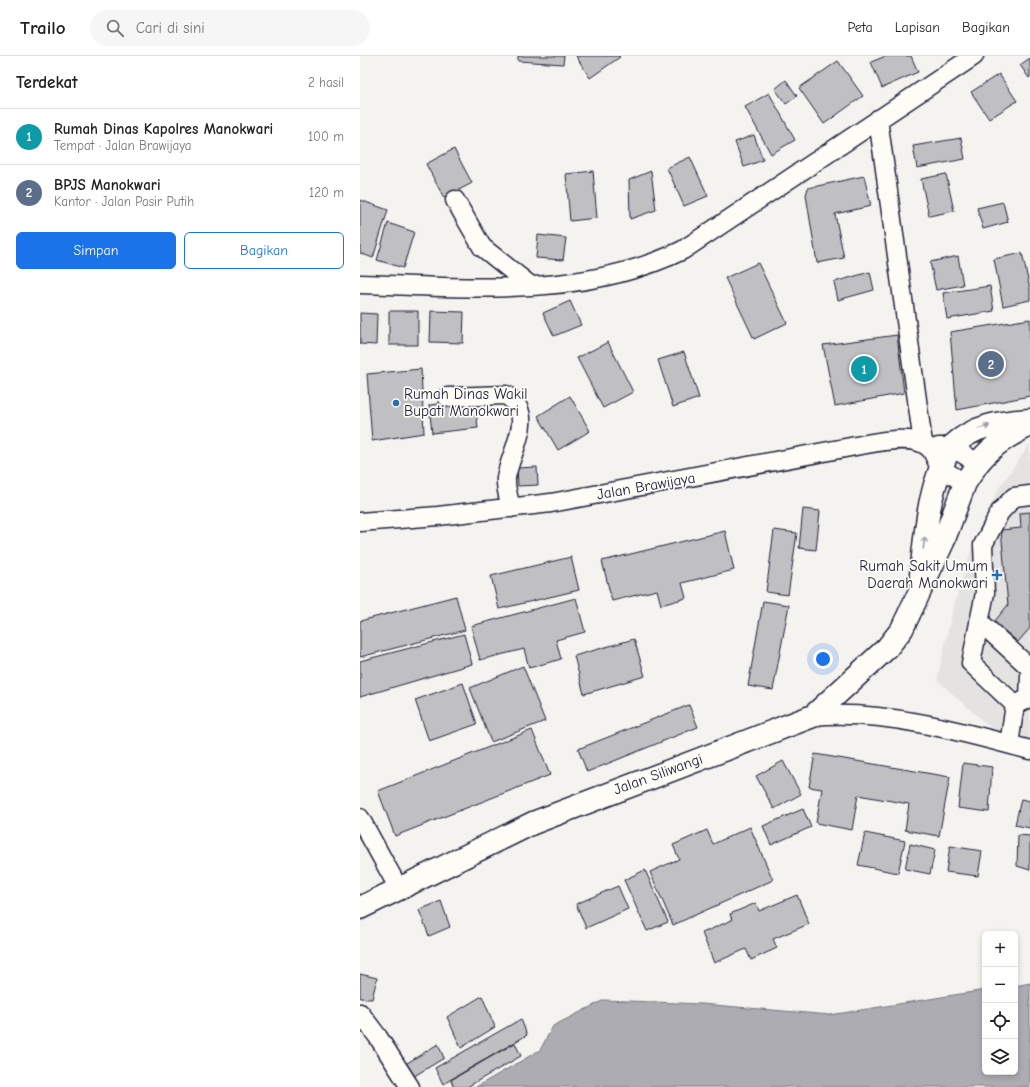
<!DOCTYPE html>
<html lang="id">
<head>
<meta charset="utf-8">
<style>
  body { margin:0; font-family:"Comic Neue",sans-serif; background:#f6f6f6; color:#222 }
  .controls { position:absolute; right:12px; bottom:12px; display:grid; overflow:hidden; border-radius:6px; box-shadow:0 2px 6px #0003 }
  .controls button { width:36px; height:36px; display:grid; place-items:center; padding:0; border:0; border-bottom:1px solid #e0e0e0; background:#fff; color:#222; font:20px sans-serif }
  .you { position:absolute; left:463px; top:603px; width:14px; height:14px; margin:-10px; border:3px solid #fff; border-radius:50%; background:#1a73e8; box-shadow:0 0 0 6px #1a73e833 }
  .badge { display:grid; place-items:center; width:26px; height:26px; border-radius:50%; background:#1a73e8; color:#fff; font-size:13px; font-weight:700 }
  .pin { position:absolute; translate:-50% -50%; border:2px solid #fff; box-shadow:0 1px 4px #0006 }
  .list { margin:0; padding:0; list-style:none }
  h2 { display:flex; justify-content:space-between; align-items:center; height:52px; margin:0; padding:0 16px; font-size:17px }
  h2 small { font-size:13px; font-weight:400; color:#767676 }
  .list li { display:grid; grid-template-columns:26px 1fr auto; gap:12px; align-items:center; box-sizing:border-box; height:56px; padding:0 16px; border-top:1px solid #e0e0e0 }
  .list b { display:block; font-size:15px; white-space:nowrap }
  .list p { margin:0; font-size:13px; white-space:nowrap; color:#767676 }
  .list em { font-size:13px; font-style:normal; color:#767676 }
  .actions { display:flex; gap:8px; padding:12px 16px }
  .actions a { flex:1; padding:9px 0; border:1px solid #1a73e8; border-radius:6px; text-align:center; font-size:14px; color:#1a73e8 }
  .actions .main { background:#1a73e8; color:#fff }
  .icon { flex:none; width:22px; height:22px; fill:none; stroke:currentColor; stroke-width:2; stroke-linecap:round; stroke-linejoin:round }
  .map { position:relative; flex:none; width:670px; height:1031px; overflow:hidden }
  header { display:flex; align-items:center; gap:24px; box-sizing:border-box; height:56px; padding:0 20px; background:#fff; border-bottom:1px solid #e0e0e0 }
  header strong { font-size:19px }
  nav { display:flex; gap:22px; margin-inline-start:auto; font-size:14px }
  .search { width:280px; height:36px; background:#f6f6f6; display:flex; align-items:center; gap:10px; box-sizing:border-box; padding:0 14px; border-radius:22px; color:#767676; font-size:15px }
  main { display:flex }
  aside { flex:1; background:#fff }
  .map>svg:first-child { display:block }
</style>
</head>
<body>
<header>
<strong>Trailo</strong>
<div class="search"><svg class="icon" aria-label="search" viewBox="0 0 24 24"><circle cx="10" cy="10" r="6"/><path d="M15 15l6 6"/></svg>Cari di sini</div>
<nav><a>Peta</a><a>Lapisan</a><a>Bagikan</a></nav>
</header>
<main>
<aside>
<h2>Terdekat<small>2 hasil</small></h2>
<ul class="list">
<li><span class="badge" style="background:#0f9aa8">1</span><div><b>Rumah Dinas Kapolres Manokwari</b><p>Tempat · Jalan Brawijaya</p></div><em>100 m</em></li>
<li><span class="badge" style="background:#5c6f8a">2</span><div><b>BPJS Manokwari</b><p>Kantor · Jalan Pasir Putih</p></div><em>120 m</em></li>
</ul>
<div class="actions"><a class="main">Simpan</a><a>Bagikan</a></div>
</aside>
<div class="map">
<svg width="670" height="1031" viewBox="0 0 670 1031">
  <rect width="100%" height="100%" fill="#f4f3ef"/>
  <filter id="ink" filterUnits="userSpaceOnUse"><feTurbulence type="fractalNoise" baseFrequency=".025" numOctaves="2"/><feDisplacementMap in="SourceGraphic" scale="8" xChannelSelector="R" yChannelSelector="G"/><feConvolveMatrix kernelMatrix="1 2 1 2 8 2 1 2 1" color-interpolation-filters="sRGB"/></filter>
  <g filter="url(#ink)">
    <path fill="#e4e3e2" d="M670,388V685L635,676L577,624L592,556L615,482L639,432Z"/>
    <path fill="#acacb2" stroke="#757582" d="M670,927V1031H116L180,994L193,970L244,944L342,948L470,959L625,934V1016H655V930Z"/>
    <path fill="#c0bfc2" stroke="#22223b" d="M158,0H204L203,8L158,5Z
      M216,0H259L260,1L230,22Z
      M526,0H551L558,16L522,32L511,6Z
      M670,2V21L669,22L660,9Z
      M478,5L503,40L464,68L439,32Z
      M639,18L657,45L629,63L611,36Z
      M426,24L437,40L426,48L415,33Z
      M409,37L435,84L411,98L385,51Z
      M394,79L403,104L384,111L375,86Z
      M601,82L605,103L557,112L553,90Z
      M94,93L112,127L84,142L66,108Z
      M330,101L348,140L324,150L307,112Z
      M233,115L237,162L210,165L206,118Z
      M291,115L296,154L270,163L269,124Z
      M586,118L594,155L569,160L561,123Z
      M504,120L511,150L475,158L484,202L457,207L446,139L448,132Z
      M0,144L28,154L13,202L0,197Z
      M643,146L648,166L623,173L617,152Z
      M28,167L54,176L43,212L17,204Z
      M178,179L206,182L203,204L176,202Z
      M662,197L670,233V244L643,250L634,203Z
      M598,200L603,229L576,234L570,206Z
      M398,207L427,267L394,283L365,222Z
      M510,216L514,234L478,244L474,226Z
      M630,230L634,255L587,263L583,237Z
      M210,245L221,269L194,280L183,257Z
      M29,255H58V289H29Z
      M71,255L104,256L103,287L70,286Z
      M0,257L17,258L16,289L0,288Z
      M670,263V340L597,354L590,276Z
      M537,279L544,337L475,350L463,289Z
      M248,286L273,336L243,352L217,302Z
      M324,296L339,342L313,351L298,304Z
      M61,313L64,377L12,385L7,318Z
      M210,340L230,375L198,394L178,360Z
      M115,344L118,372L72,377L69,349Z
      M177,411L178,429L158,430L157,412Z
      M443,453L460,455L456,494L439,492Z
      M670,456V572L658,586L634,566L648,549L641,474L661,472L660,457Z
      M414,474L437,477L428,539L406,536Z
      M365,475L374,514L322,527L326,542L301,549L297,534L252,545L242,505Z
      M211,501L219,534L139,553L131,520Z
      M96,540L105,574L0,601V565Z
      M216,542L225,576L196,584L201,603L169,612L164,593L120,604L111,570Z
      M403,545L429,549L413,634L388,630Z
      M104,578L112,608L0,641V605Z
      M274,583L285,620L224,638L214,600Z
      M163,610L185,665L131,686L110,632Z
      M103,627L117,668L69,685L55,644Z
      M329,649L338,671L227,716L218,693Z
      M172,674L190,719L35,780L18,735Z
      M455,698L590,721L579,780L545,774L549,748L498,739L492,774L456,767L462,733L449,731Z
      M423,705L441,738L414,753L396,720Z
      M603,707L632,711L629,756L598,752Z
      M661,743L670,745V772L655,769Z
      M443,753L451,771L411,789L403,770Z
      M390,771L413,824L313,869L290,816L319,803L313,789L347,774L353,788Z
      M505,777L545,785L538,817L498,809Z
      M658,779L670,780V814L657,810Z
      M550,788L575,794L570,818L545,813Z
      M590,790L622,795L618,820L586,816Z
      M285,814L308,866L287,875L264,824Z
      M258,830L268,853L226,872L216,848Z
      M437,839L449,868L413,883L417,892L391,904L386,893L354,907L342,877L372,864L370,858L396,847L399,855Z
      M81,845L90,871L69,880L59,854Z
      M0,918L17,922L12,943L0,942Z
      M122,940L135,971L101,992L87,961Z
      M161,963L167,979L83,1028L75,1012Z
      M155,987L161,1000L107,1031H94L91,1024Z
      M78,988L84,1002L51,1022L44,1009Z"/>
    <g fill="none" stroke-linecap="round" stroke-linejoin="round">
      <defs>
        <path id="minor" d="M518,63L563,387
          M95,144L122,191L171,230
          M0,228C108,231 223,243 323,194L614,0
          M87,341L146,339C178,359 150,395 146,422C145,431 149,443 151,452
          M578,391H591L618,407
          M0,466L78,460L191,447L501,389C518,386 554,378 568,391C574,395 575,404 579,409C585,416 597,422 605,427
          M619,565L670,612
          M655,649L669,642L670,618
          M453,660C521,653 604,676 670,694
          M649,688L655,649L611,607L625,537L623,489L640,456L654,441L670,439
          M0,762L39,833
          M0,957L18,981L50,1031"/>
        <path id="major" d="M591,391C614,369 640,366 670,364
          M618,407C634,388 648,380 670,369"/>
        <path id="highway" d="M561,519C566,473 568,431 591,391
          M0,852L173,767L453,660L527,592L542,573L583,486L605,427L618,407"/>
      </defs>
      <use href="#minor" stroke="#22223b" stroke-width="21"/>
      <use href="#major" stroke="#22223b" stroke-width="25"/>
      <use href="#highway" stroke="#22223b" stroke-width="25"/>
      <use href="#minor" stroke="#fdfcf7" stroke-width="18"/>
      <use href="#major" stroke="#fdfcf7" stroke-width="22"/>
      <use href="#highway" stroke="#fdfcf7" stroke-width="22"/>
    </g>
    <defs><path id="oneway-shaft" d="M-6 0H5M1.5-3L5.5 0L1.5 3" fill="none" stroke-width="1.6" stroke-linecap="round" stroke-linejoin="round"/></defs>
    <g stroke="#9a9aa2">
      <use href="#oneway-shaft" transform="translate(624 371) rotate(-16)"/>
      <use href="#oneway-shaft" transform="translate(564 487) rotate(-83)"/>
    </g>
  </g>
  <g fill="#1f6fb2" stroke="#fdfcf7" stroke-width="1.5">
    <circle cx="36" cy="347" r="4"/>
    <path d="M635 513h4v4h4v4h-4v4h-4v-4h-4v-4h4z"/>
  </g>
  <g text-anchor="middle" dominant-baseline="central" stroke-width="3.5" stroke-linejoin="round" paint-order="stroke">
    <g font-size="15" fill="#22223b" stroke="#fdfcf7" text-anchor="start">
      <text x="44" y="338">Rumah Dinas Wakil<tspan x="44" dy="17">Bupati Manokwari</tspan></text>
      <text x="628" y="510" text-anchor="end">Rumah Sakit Umum<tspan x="628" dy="17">Daerah Manokwari</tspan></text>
    </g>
    <g font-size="15" fill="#22223b" stroke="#fdfcf7">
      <text transform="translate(286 430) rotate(-10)">Jalan Brawijaya</text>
      <text transform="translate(298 718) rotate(-20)">Jalan Siliwangi</text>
    </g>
  </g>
</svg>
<div class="controls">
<button>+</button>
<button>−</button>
<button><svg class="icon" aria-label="locate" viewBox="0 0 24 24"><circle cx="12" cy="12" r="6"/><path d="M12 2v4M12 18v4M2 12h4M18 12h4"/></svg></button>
<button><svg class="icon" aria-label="layers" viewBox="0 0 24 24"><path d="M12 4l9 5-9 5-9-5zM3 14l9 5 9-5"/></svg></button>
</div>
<div class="you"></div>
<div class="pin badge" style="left:504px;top:313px;background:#0f9aa8">1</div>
<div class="pin badge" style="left:631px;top:308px;background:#5c6f8a">2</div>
</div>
</main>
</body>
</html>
